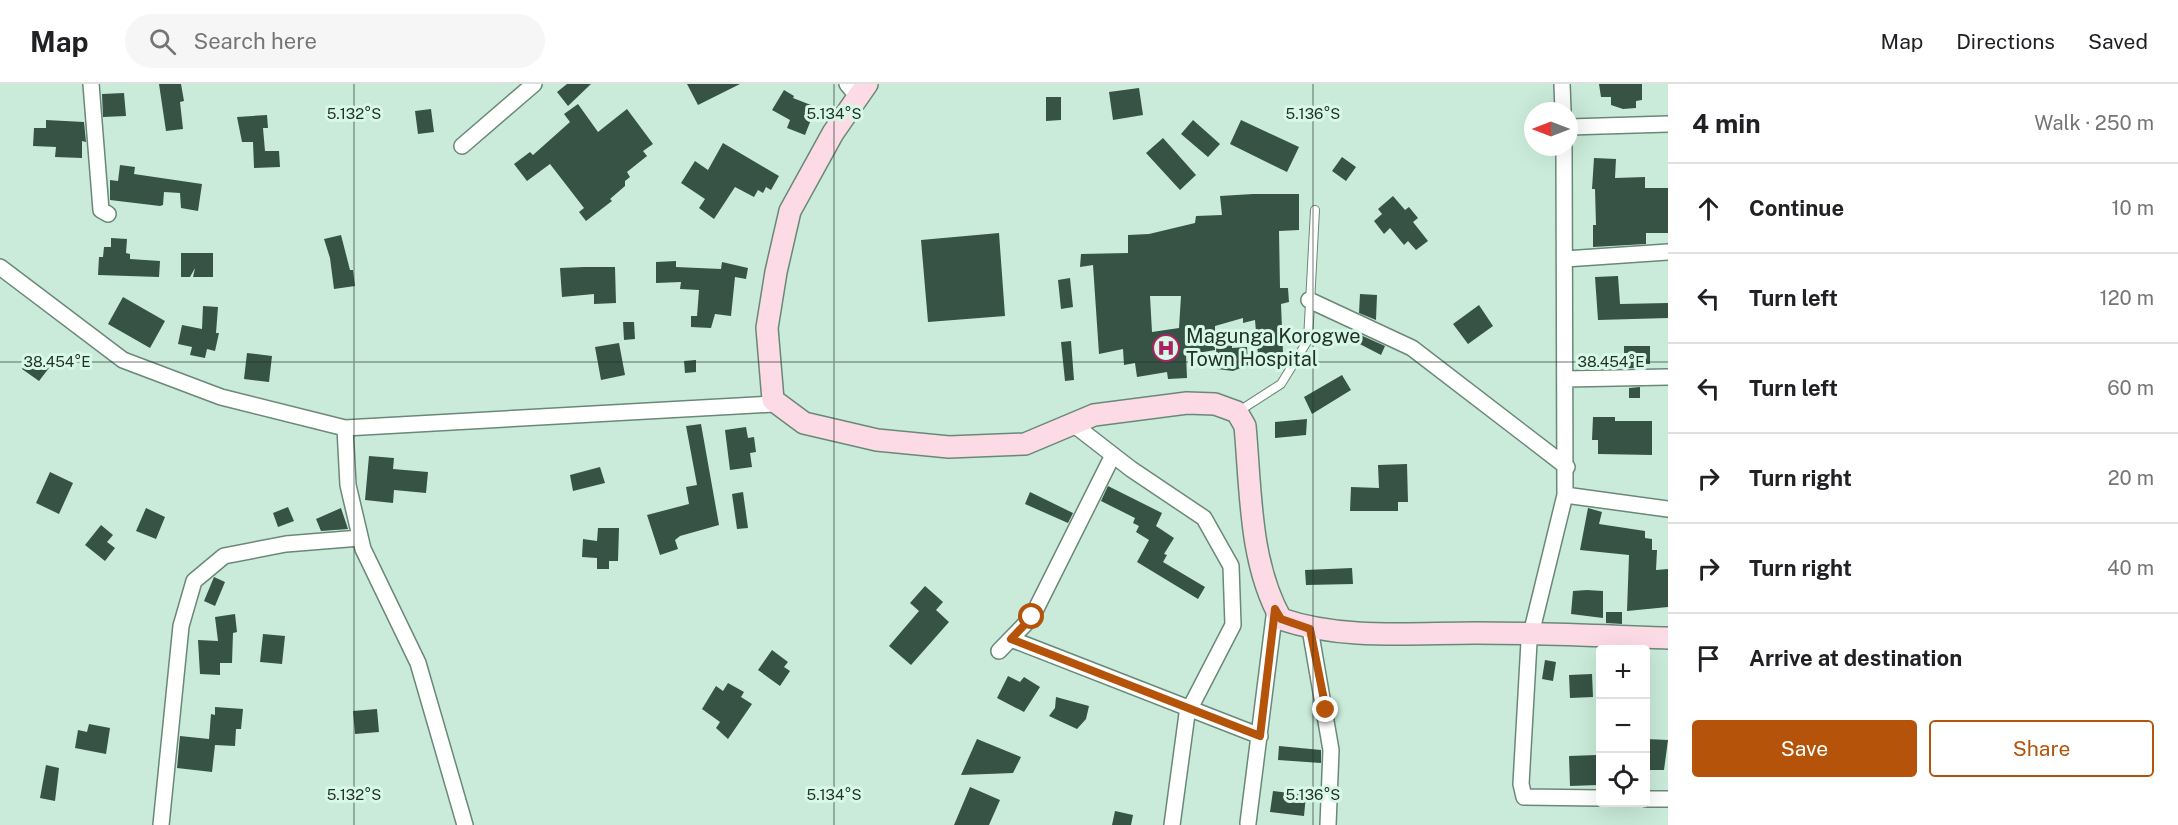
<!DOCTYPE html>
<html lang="en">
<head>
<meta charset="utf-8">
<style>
  body { margin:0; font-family:"Public Sans",sans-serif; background:#f6f6f6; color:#202124 }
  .controls { position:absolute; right:18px; bottom:18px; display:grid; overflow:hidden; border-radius:6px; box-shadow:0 6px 24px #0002 }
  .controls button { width:54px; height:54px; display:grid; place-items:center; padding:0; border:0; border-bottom:2px solid #e0e0e0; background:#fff; color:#202124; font:30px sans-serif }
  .compass { position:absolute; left:1524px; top:18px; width:54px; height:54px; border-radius:50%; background:#fff; box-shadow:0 6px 24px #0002; rotate:270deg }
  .stop { position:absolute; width:18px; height:18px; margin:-14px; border:4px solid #b45309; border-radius:50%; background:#fff }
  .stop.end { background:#b45309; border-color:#fff; box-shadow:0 2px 6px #0008 }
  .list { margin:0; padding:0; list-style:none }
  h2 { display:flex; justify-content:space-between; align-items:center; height:78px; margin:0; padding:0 24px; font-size:26px }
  h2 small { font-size:20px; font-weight:400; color:#757577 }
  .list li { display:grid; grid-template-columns:39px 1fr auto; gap:18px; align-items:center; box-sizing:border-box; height:90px; padding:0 24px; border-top:2px solid #e0e0e0 }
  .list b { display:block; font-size:22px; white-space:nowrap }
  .list em { font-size:20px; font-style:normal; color:#757577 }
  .actions { display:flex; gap:12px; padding:18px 24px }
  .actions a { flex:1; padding:14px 0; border:2px solid #b45309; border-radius:6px; text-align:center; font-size:21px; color:#b45309 }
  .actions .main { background:#b45309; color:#fff }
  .icon { flex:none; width:33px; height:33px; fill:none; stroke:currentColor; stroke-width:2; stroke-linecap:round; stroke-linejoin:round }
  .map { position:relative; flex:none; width:1668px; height:741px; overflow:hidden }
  header { display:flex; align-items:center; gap:36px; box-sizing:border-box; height:84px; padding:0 30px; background:#fff; border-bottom:2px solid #e0e0e0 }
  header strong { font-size:28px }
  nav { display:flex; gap:33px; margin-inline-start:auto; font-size:21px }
  .search { width:420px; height:54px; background:#f6f6f6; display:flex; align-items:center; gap:15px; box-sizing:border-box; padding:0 21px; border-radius:33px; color:#757577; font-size:22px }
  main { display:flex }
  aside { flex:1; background:#fff }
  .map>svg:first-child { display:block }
</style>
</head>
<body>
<header>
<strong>Map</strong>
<div class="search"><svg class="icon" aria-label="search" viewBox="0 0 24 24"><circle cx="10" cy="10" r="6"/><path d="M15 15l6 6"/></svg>Search here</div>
<nav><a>Map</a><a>Directions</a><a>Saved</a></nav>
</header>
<main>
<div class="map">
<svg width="1668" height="741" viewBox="0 0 1668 741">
  <rect width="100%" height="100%" fill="#caebda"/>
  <path fill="#365345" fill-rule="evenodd" d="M159,0H181L184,17L180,18L183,45L166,47Z
    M567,0H591L568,22L557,8Z
    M687,0H740L698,21Z
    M1599,0H1642V16L1636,17V24L1623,25L1611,21V13H1601Z
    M1139,4L1143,31L1113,36L1109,8Z
    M784,6L794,12L793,14L816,23L805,51L787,44L790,36L772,26Z
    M124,9L126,32L103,33L102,10Z
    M1046,13H1061V36L1046,37Z
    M578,20L598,48L627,25L653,60L643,67L647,72L627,88L630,93L625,97V102L610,115L612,117L586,137L579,128L584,124L550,80L527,97L514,80L530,68L533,71L570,38L564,30Z
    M431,25L434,48L418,50L415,27Z
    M267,31L268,44H263L265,67H279L280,83L254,84L253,58H242L237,33Z
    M46,36L84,38L86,58L82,57V74L55,73L56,63L33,62L34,44H46Z
    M1193,36L1220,60L1208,73L1181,50Z
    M1241,36L1299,63L1287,88L1230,60Z
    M1163,54L1196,91L1180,106L1146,69Z
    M723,59L779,92L771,106L766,103L763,109L758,106L754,113L735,103L714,135L699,124L705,115L681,99L695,77L708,86Z
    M1342,73L1356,83L1346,97L1332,87Z
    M1594,74L1616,75L1615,94L1645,93V104H1668V149H1646V160L1593,163V141H1596L1595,105H1592Z
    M120,81L135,83L134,90L202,100L198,127L181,124L180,109L164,108L163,121L160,122L110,116V96L118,97Z
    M1253,110H1299V146L1279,147L1280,204H1288L1289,218L1281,220L1283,269L1258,271L1255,236L1243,239V234L1215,242V266L1186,271L1187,294L1168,295L1167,288L1137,293L1135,279L1124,281L1123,265L1099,270L1093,181L1080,183L1081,170L1128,169V151L1149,150L1195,139L1196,132L1222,131L1220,112ZM1150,212H1181L1179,244L1152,248Z
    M1393,112L1405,126L1409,123L1418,134L1413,138L1428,157L1416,166L1408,157L1404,161L1390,144L1384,150L1374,137L1382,130L1378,125Z
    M999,149L1005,232L928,238L921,156Z
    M341,151L350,186H353L355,202L334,205L330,174L324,155Z
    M111,154L127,155L126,169L130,170V175L160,177L159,193L98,191L99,173H103L104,163H111Z
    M181,169H213V193H193L195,184L190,193H181Z
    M676,177V183L721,185L722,178L748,184L746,195L735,193L731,232L715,230L711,244L691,243V232H697L699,206L680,205L681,198L656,199V178Z
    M584,183H615L616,219L594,220V210L562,213L560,184Z
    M1618,192L1620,220L1668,219V234L1598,236L1595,193Z
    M1070,194L1073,223L1061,225L1058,196Z
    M1360,210L1377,211L1376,236L1359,229Z
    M123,213L165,237L150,264L108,240Z
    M1479,221L1493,242L1468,260L1453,240Z
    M203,222L218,223L216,249H219L215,267L207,265L205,274L190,271L192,263L178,260L182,241L202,245Z
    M623,238H634L635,255L624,256Z
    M1356,249L1385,262L1381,271L1352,256Z
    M1071,257L1074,296L1065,297L1061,258Z
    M619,259L625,291L601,296L595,263Z
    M1232,261V264L1247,263L1248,281L1233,287L1217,285L1216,263Z
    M1624,262H1650V280H1640V284H1624Z
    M247,269L272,272L269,298L244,295Z
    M31,271L49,284L39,297L22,285Z
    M696,276V288L685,289L684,277Z
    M1342,291L1351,306L1312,330L1304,313Z
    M1640,303V314H1629V304Z
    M1593,333H1615V337H1652V371L1598,370V356H1592Z
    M1307,335L1306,351L1275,354V338Z
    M701,340L719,441L680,452L675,456L678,465L660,471L647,431L689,420L686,403L697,401L686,342Z
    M746,343L748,354L754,353L756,368L750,369L752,383L730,386L725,346Z
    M369,372L394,374L393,385L428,388L426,409L394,406L393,419L365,416Z
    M1407,380L1408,418H1398V427H1350L1351,403L1379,404L1378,381Z
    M600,383L605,399L573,407L570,391Z
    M50,388L73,399L59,430L36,419Z
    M1108,402L1162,429L1156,442L1174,454L1164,470L1167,471L1163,478L1205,503L1198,515L1137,478L1149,456L1136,448L1139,442L1133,439L1135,434L1101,417Z
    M743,408L748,444L737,445L732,410Z
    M1030,408L1073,429L1068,439L1025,420Z
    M288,423L294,437L278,443L273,429Z
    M146,424L165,433L156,455L136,447Z
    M341,424L348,445L321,447L316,435Z
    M1588,424L1602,428L1599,440L1645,447V454L1652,455V466H1657L1656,486L1668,485V523L1627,527L1629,471L1580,466Z
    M101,441L113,451L107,458L115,464L105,477L85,461Z
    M598,444H619L618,477H609V485H597V474L582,473L583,455L597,457Z
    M1352,484L1353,500L1306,501L1305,486Z
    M214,493L225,498L215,522L204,517Z
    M925,502L943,518L936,526L949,538L911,581L889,562L919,527L910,519Z
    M1587,506L1603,507V534L1571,530L1573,507Z
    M1606,528H1622V540L1606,539Z
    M235,530L237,548L233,549L232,579H220V591L200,590L198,556L218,557L215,533Z
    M263,550L285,552L282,580L260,578Z
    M772,566L788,578L784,583L790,587L780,602L758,586Z
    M1545,576L1556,578L1553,597L1542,595Z
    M1592,590L1593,613L1570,614L1569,591Z
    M1008,592L1020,598L1024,593L1040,603L1024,628L997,614Z
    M728,599L744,608L741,613L752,620L728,655L716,644L720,638L702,625L716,602L723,607Z
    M1056,613L1089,622L1086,635L1077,645L1049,632L1055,624Z
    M215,623L243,625L241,645H236L235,662L215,661L212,688L177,684L180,652L209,655L211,630L215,631Z
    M377,625L379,648L355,650L353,627Z
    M89,640L110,644L106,670L75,664L78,646L87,648Z
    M977,655L1021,673L1013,689L961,691Z
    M1646,655L1668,656L1664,686H1646Z
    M1279,662L1321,666V679L1278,676Z
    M1597,671L1598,701L1570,702L1569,672Z
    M46,681L59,684L55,717L40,714Z
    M970,703L1000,716L989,741H954Z
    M1273,707L1306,711L1304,732L1270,728Z
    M1115,727L1133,731L1131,741H1112Z"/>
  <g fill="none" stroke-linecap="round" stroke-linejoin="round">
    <defs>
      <path id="lane" d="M1239,327L1281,300L1308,256L1315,126"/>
      <path id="street" d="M91,0L101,126L108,130
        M847,0L857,12
        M1562,0L1563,27
        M1569,43L1668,40
        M462,62L534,0
        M1564,63L1565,411L1529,558L1521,700L1524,713L1600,714
        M1565,175L1668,168
        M0,183L123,276L221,313L345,344L773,320V316
        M1309,216L1412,264L1567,383
        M1565,295L1668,293
        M1073,340L1131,385L1204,434L1231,482L1233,541L1187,630L1172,741
        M345,344L348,401L363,465L418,579L465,741
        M1565,411L1668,425
        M1310,545L1331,666L1328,741
        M1011,555L1260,652
        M999,567L1032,533L1113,371
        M1646,715H1668
        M1248,739L1275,525
        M161,741L181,542L194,497L224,472L286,460L360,454"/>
      <path id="secondary" d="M867,0L833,49L790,127L776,188L767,244L773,316L804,339L877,356L949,363L1025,360L1094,331L1187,319L1215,320L1237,328L1245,342C1251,406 1249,478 1281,535C1342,556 1411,549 1476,549C1540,549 1604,552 1668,554"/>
    </defs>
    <use href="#lane" stroke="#6a8879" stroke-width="10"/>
    <use href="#street" stroke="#6a8879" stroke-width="18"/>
    <use href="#secondary" stroke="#6a8879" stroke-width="24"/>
    <use href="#lane" stroke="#fff" stroke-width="8"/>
    <use href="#street" stroke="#fff" stroke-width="15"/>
    <use href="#secondary" stroke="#fcdbe7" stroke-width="21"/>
  </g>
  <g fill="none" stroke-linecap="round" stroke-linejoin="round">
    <path stroke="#b45309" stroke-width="8" d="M1032,533L1011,555L1260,652L1275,525L1281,535L1310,545L1326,626"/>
  </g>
  <path fill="none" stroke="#23302a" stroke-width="1.5" stroke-opacity="0.45" d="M354,0V741M834,0V741M1313,0V741M0,278H1668"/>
  <defs>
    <symbol id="hospital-ring" viewBox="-11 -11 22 22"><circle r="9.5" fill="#d7f8e7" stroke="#ac2162" stroke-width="1.5"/><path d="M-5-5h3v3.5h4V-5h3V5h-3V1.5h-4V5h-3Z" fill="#ac2162"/></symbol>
  </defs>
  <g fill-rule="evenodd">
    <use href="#hospital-ring" x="1151" y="249" width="30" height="30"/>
  </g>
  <g text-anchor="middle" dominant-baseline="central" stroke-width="6" stroke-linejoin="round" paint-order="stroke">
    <g font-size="20" fill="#23302a" stroke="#d7f8e7" text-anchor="start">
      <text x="1186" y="252">Magunga Korogwe<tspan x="1186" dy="23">Town Hospital</tspan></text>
    </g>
  </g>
  <g font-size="15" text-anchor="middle" fill="#23302a" stroke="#d7f8e7" stroke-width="6" stroke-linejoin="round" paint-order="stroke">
    <text x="354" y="35">5.132°S</text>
    <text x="834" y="35">5.134°S</text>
    <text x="1313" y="35">5.136°S</text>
    <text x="1611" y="283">38.454°E</text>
    <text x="57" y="283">38.454°E</text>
    <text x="354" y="716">5.132°S</text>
    <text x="834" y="716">5.134°S</text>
    <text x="1313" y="716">5.136°S</text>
  </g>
</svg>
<div class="controls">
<button>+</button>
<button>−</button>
<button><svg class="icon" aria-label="locate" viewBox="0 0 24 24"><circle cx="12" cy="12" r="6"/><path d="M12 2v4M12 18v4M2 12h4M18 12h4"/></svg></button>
</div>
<svg class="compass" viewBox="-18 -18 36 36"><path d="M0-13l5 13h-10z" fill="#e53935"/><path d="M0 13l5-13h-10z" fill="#757577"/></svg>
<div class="stop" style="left:1032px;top:533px"></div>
<div class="stop end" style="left:1326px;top:626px"></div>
</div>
<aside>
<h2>4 min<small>Walk · 250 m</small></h2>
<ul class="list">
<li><svg class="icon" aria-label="ahead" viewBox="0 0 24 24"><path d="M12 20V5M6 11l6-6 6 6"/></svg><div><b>Continue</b></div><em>10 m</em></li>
<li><svg class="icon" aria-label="left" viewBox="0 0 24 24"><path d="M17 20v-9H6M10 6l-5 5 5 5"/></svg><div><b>Turn left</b></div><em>120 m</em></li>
<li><svg class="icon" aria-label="left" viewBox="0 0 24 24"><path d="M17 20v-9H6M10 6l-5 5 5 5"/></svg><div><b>Turn left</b></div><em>60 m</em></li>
<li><svg class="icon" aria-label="right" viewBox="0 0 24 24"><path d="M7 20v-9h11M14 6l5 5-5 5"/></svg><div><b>Turn right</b></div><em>20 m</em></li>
<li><svg class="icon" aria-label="right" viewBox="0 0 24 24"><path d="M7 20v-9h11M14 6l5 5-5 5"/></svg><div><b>Turn right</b></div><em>40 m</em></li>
<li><svg class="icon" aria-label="arrive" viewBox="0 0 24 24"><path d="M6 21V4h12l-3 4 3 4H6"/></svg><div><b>Arrive at destination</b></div></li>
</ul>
<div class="actions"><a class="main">Save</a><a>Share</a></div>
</aside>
</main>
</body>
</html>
